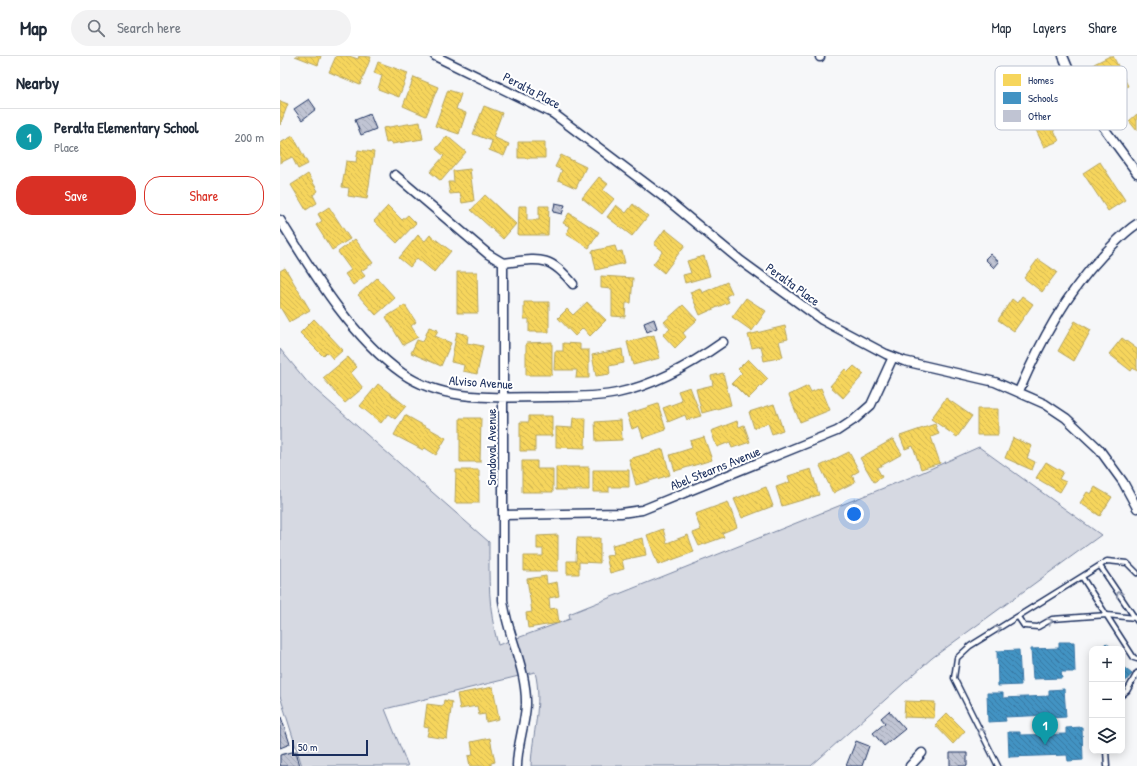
<!DOCTYPE html>
<html lang="en">
<head>
<meta charset="utf-8">
<style>
  body { margin:0; font-family:"Patrick Hand",sans-serif; background:#f2f2f3; color:#1f2937 }
  .controls { position:absolute; right:12px; bottom:12px; display:grid; overflow:hidden; border-radius:8px; box-shadow:0 2px 10px #0003 }
  .controls button { width:36px; height:36px; display:grid; place-items:center; padding:0; border:0; border-bottom:1px solid #e0e1e3; background:#fff; color:#1f2937; font:20px sans-serif }
  .scale { position:absolute; left:12px; bottom:10px; width:76px; box-sizing:border-box; padding-left:4px; border:2px solid #1b2f5e; border-top:0; font-size:11px; line-height:14px; white-space:nowrap; color:#1b2f5e; -webkit-text-stroke:3px #fff; paint-order:stroke }
  .you { position:absolute; left:574px; top:458px; width:14px; height:14px; margin:-10px; border:3px solid #fff; border-radius:50%; background:#1a73e8; box-shadow:0 0 0 6px #1a73e833 }
  .badge { display:grid; place-items:center; width:26px; height:26px; border-radius:50%; background:#d93025; color:#fff; font-size:13px; font-weight:700 }
  .pin { position:absolute; translate:-50% -33px; filter:drop-shadow(0 1px 2px #0008) }
  .pin::after { content:''; position:absolute; top:21px; width:14px; height:12px; background:inherit; clip-path:polygon(0 0,100% 0,50% 100%) }
  .list { margin:0; padding:0; list-style:none }
  h2 { display:flex; justify-content:space-between; align-items:center; height:52px; margin:0; padding:0 16px; font-size:17px }
  h2 small { font-size:13px; font-weight:400; color:#747a83 }
  .list li { display:grid; grid-template-columns:26px 1fr auto; gap:12px; align-items:center; box-sizing:border-box; height:56px; padding:0 16px; border-top:1px solid #e0e1e3 }
  .list b { display:block; font-size:15px; white-space:nowrap }
  .list p { margin:0; font-size:13px; white-space:nowrap; color:#747a83 }
  .list em { font-size:13px; font-style:normal; color:#747a83 }
  .actions { display:flex; gap:8px; padding:12px 16px }
  .actions a { flex:1; padding:9px 0; border:1px solid #d93025; border-radius:16px; text-align:center; font-size:14px; color:#d93025 }
  .actions .main { background:#d93025; color:#fff }
  .icon { flex:none; width:22px; height:22px; fill:none; stroke:currentColor; stroke-width:2; stroke-linecap:round; stroke-linejoin:round }
  .map { position:relative; flex:none; width:857px; height:710px; overflow:hidden }
  header { display:flex; align-items:center; gap:24px; box-sizing:border-box; height:56px; padding:0 20px; background:#fff; border-bottom:1px solid #e0e1e3 }
  header strong { font-size:19px }
  nav { display:flex; gap:22px; margin-inline-start:auto; font-size:14px }
  .search { width:280px; height:36px; background:#f2f2f3; display:flex; align-items:center; gap:10px; box-sizing:border-box; padding:0 14px; border-radius:22px; color:#747a83; font-size:15px }
  main { display:flex }
  aside { flex:1; background:#fff }
  .map>svg:first-child { display:block }
</style>
</head>
<body>
<header>
<strong>Map</strong>
<div class="search"><svg class="icon" aria-label="search" viewBox="0 0 24 24"><circle cx="10" cy="10" r="6"/><path d="M15 15l6 6"/></svg>Search here</div>
<nav><a>Map</a><a>Layers</a><a>Share</a></nav>
</header>
<main>
<aside>
<h2>Nearby<small></small></h2>
<ul class="list">
<li><span class="badge" style="background:#0f9aa8">1</span><div><b>Peralta Elementary School</b><p>Place</p></div><em>200 m</em></li>
</ul>
<div class="actions"><a class="main">Save</a><a>Share</a></div>
</aside>
<div class="map">
<svg width="857" height="710" viewBox="0 0 857 710">
  <defs>
    <pattern id="homes-back-hatch" width="6" height="6" patternUnits="userSpaceOnUse"><rect width="6" height="6" fill="#f6d55c"/><path d="M-1 5l2 2M0 0l6 6M5-1l2 2" fill="none" stroke="#d2b752"/></pattern>
    <pattern id="schools-back-hatch" width="6" height="6" patternUnits="userSpaceOnUse"><rect width="6" height="6" fill="#4393c3"/><path d="M-1 5l2 2M0 0l6 6M5-1l2 2" fill="none" stroke="#3778a2"/></pattern>
    <pattern id="building-back-hatch" width="6" height="6" patternUnits="userSpaceOnUse"><rect width="6" height="6" fill="#c0c4d3"/><path d="M-1 5l2 2M0 0l6 6M5-1l2 2" fill="none" stroke="#a4a9b8"/></pattern>
  </defs>
  <rect width="100%" height="100%" fill="#f6f7f9"/>
  <filter id="ink" filterUnits="userSpaceOnUse"><feTurbulence type="fractalNoise" baseFrequency=".025" numOctaves="2"/><feDisplacementMap in="SourceGraphic" scale="8" xChannelSelector="R" yChannelSelector="G"/><feConvolveMatrix kernelMatrix="1 2 1 2 8 2 1 2 1" color-interpolation-filters="sRGB"/></filter>
  <g filter="url(#ink)">
    <path fill="#d6d9e2" stroke="#7884a0" d="M0,293L29,328L209,486C209,524 208,552 218,589L290,563L289,558L641,417L699,391L821,479L652,602L531,710H251C252,678 263,648 255,616L105,653L128,710H22L0,640Z"/>
    <path fill="url(#homes-back-hatch)" stroke="#b4a35d" d="M15,0H41L38,9Z
      M56,0H69L78,3L79,0L91,1L80,29L49,16Z
      M830,0H833L848,30L829,39L814,8Z
      M98,6L128,17L119,41L98,33L102,20L94,17Z
      M134,21L158,31L146,60L123,50Z
      M168,34L181,38L176,53L186,57L179,78L155,70Z
      M0,45L8,48L0,69Z
      M204,50L222,57L213,81L229,88L224,100L209,94L212,85L193,78Z
      M765,54L779,85L764,91L750,61Z
      M857,58V75L849,65Z
      M140,66L143,83L112,88V86L106,87L103,72Z
      M13,80L28,108L18,113L12,101L0,107V87Z
      M167,80L186,96L161,125L150,116L164,100L156,93Z
      M238,86H265V102H238Z
      M78,94L94,96L87,143L68,140L69,132L62,131L66,105L76,106Z
      M281,99L306,111L296,132L278,124L282,114L275,111Z
      M820,106L845,144L828,155L803,117Z
      M190,113L194,145L182,147L180,137L170,138L168,126H174L173,115Z
      M28,118L38,135L33,139L37,147L26,154L11,129Z
      M319,121L328,128L323,134L334,143L322,158L302,142Z
      M205,139L236,168L223,183L191,154Z
      M353,148L368,160L352,180L327,161L336,149L346,157Z
      M108,150L122,164L128,159L136,167L117,187L94,165Z
      M239,150H247V164H259V150H269L268,179H238Z
      M49,151L70,183L52,194L36,169L42,165L38,158Z
      M289,157L319,176L309,192L286,178L290,171L283,167Z
      M385,173L405,189L384,217L373,208L383,195L374,188Z
      M138,179L145,185L150,179L171,195L154,216L137,202L130,211L119,202Z
      M75,183L93,207L81,215L85,220L73,229L65,218L71,214L58,196Z
      M335,190L337,196L342,195L345,207L316,214L312,195Z
      M424,200L430,220L405,227L403,219L411,217L407,205Z
      M758,203L777,216L762,236L744,222Z
      M5,212L30,254L9,266L0,251V215Z
      M177,216H197L198,257H177Z
      M321,220L353,222L351,247H346L345,261L332,260V233L321,232Z
      M97,222L115,242L96,259L78,239Z
      M447,226L452,237L446,240L449,246L420,259L410,236L420,232L422,237Z
      M742,240L753,248L734,275L718,264L732,243L737,247Z
      M466,242L486,255L472,275L452,261Z
      M244,246H269V276H249V263H244Z
      M307,246L326,264L310,280L303,272L295,280L278,262L287,253L293,259Z
      M125,249L136,266L131,270L138,281L123,289L106,261Z
      M403,249L417,264L403,277L406,281L395,292L383,279L390,273L384,266Z
      M34,263L63,294L53,303L47,296L43,300L20,277Z
      M795,265L811,274L794,305L778,295Z
      M505,270L508,283L499,285L503,301L484,305L481,290L472,292L468,279Z
      M149,271L158,274L155,280L171,287L161,310L131,297L137,284L143,286Z
      M177,276L188,279L187,287L203,290L197,318L183,315L184,309L171,306Z
      M374,279L380,302L353,309L347,286Z
      M842,282L857,293V315L853,312L851,315L829,298Z
      M272,286V319H246V287Z
      M283,287L300,288V294H309V322H296L297,314H274L275,295H283Z
      M342,293L344,307L329,310L330,318L316,320L312,299Z
      M68,301L77,311L71,317L83,332L65,347L43,322Z
      M468,303L488,323L468,343L452,327L462,317L458,313Z
      M574,310L584,318L563,342L550,330L565,313L568,316Z
      M443,317L451,349L422,357L416,333L433,329L431,320Z
      M98,328L126,350L115,363L108,358L101,367L80,350Z
      M528,330L531,336L541,332L550,354L520,366L509,339Z
      M410,331L421,360L407,364L405,359L388,366L383,352L402,345L398,335Z
      M666,342L692,360L677,381L651,363Z
      M378,348L386,374L363,382L359,370L352,373L347,358Z
      M494,348L503,374L492,378L488,367L474,372L469,356Z
      M697,353H718V379H697Z
      M125,359L166,382L156,399L145,392L143,394L114,379Z
      M249,360H272V380H255V395H240V366H249Z
      M180,362H201L200,406H180Z
      M293,362H306L305,392L276,391V371L292,372Z
      M341,364L342,384L316,385L315,366Z
      M457,365L459,371L464,369L470,386L452,392L450,386L437,391L431,375Z
      M655,368L659,378L651,381L660,407L641,413L633,390L625,393L620,380Z
      M424,381L432,404L395,415L390,399L412,392L410,385Z
      M733,382L752,390L747,402L755,406L752,414L725,402Z
      M613,383L622,398L597,412L602,421L594,426L580,402Z
      M383,393L390,419L356,429L349,403Z
      M569,396L579,415L572,419L575,426L553,437L540,410Z
      M242,405H257V413H273V436H242Z
      M766,406L783,416L779,423L786,426L780,436L756,422Z
      M276,411H309V434H276Z
      M531,413L539,439L502,450L496,431L510,426L508,420Z
      M176,414H199V447H175Z
      M313,414H349V431H329V436H313Z
      M486,431L493,450L462,462L454,443Z
      M815,431L832,441L820,460L800,447L807,436L811,438Z
      M448,446L457,471L442,477L444,481L419,490L413,477L421,474L415,458Z
      M383,473L387,487L408,479L414,496L378,509L367,479Z
      M278,479V515H244V500H263V493H257V480Z
      M297,482H320V507L299,506V518H287V505H296Z
      M363,482L366,499L342,504L344,513L330,517L326,500L334,499L332,489Z
      M266,520L267,528L277,526L279,540L269,542L270,553L277,552L279,567L248,572L246,557L252,556L247,523Z
      M213,631L219,663L206,666L205,658L199,659L197,650L180,653L177,638Z
      M164,644L172,646L167,683L147,680L149,672L144,671L147,648L163,650Z
      M625,645L655,646L654,662L624,661Z
      M667,657L685,675L673,688L655,669Z
      M210,682L215,706L211,707V710H190L188,700L193,699L191,686Z"/>
    <path fill="url(#schools-back-hatch)" stroke="#3775a5" d="M779,586H794L795,616H781L782,622L753,623L751,593L779,592Z
      M826,587L832,592L831,593H820Z
      M739,594L741,629L718,630L717,595Z
      M842,610L852,618L842,629Z
      M784,633L786,661L770,662V659L725,661L726,665L708,666L707,637H723V642L769,640V634Z
      M802,671L803,704L788,705L787,699L729,701L728,676H740V679L786,678V672Z"/>
    <path fill="url(#building-back-hatch)" stroke="#1b2f5e" d="M29,43L36,53L22,64L14,53Z
      M90,58L96,73L81,79L75,64Z
      M275,147L285,149L282,158L273,156Z
      M710,198L719,206L714,212L705,203Z
      M374,263L377,272L367,276L364,267Z
      M609,655L625,673L604,690L593,677L605,667L601,662Z
      M0,658L10,688L0,692Z
      M576,685L589,690L582,710H566Z
      M16,695L20,710H0V699Z
      M670,697H687V710H670Z"/>
    <g fill="none" stroke-linecap="round" stroke-linejoin="round">
      <defs>
        <path id="lane" d="M820,510L857,565
          M802,521L854,602L857,603
          M738,561L744,570L758,571L772,563L827,559L855,562
          M842,639L847,635L857,617
          M826,695L827,710
          M718,710L674,622L677,602L690,590L827,505L847,507L857,517"/>
        <path id="street" d="M155,0L274,58L385,142L461,205L542,264L606,298L624,305L715,326L765,348L786,362L819,393L843,426L857,452
          M783,0L799,38L857,117
          M540,1V0
          M115,119L208,198L223,207V544C227,579 247,612 246,649C245,669 237,689 237,710
          M0,164C32,215 72,282 122,317C164,347 219,341 268,341C291,340 315,342 337,337C375,329 412,308 443,286
          M223,207C259,203 269,198 293,228
          M739,335C761,285 785,239 823,199C834,188 844,176 857,168
          M223,459L341,457L362,454L557,375L575,363L591,349L613,301
          M630,710L642,697"/>
      </defs>
      <use href="#lane" stroke="#1b2f5e" stroke-width="7"/>
      <use href="#street" stroke="#1b2f5e" stroke-width="11"/>
      <use href="#lane" stroke="#fff" stroke-width="4"/>
      <use href="#street" stroke="#fff" stroke-width="8"/>
    </g>
    <defs><path id="oneway-chevron" d="M-2-3.5L2.5 0L-2 3.5" fill="none" stroke-width="1.6" stroke-linecap="round" stroke-linejoin="round"/></defs>
    <g stroke="#8d97ae">
      <use href="#oneway-chevron" transform="translate(839 538) rotate(-123)"/>
      <use href="#oneway-chevron" transform="translate(770 565) rotate(-20)"/>
      <use href="#oneway-chevron" transform="translate(718 573) rotate(-31)"/>
      <use href="#oneway-chevron" transform="translate(701 675) rotate(-117)"/>
    </g>
  </g>
  <g text-anchor="middle" dominant-baseline="central" stroke-width="4" stroke-linejoin="round" paint-order="stroke">
    <g font-size="13" fill="#1b2f5e" stroke="#fff">
      <text transform="translate(252 34) rotate(28)">Peralta Place</text>
      <text transform="translate(513 228) rotate(36)">Peralta Place</text>
      <text transform="translate(201 326) rotate(4)">Alviso Avenue</text>
      <text transform="translate(211 391) rotate(-90)">Sandoval Avenue</text>
      <text transform="translate(435 412) rotate(-22)">Abel Stearns Avenue</text>
    </g>
  </g>
  <rect x="715" y="10" width="132" height="64" rx="6" fill="#fff" stroke="#bbc1cf" stroke-width="1"/>
  <rect x="723" y="18" width="18" height="12" fill="#f6d55c"/>
  <rect x="723" y="36" width="18" height="12" fill="#4393c3"/>
  <rect x="723" y="54" width="18" height="12" fill="#c0c4d3"/>
  <g font-size="11" fill="#1b2f5e">
    <text x="748" y="28">Homes</text>
    <text x="748" y="46">Schools</text>
    <text x="748" y="64">Other</text>
  </g>
</svg>
<div class="controls">
<button>+</button>
<button>−</button>
<button><svg class="icon" aria-label="layers" viewBox="0 0 24 24"><path d="M12 4l9 5-9 5-9-5zM3 14l9 5 9-5"/></svg></button>
</div>
<div class="scale">50 m</div>
<div class="you"></div>
<div class="pin badge" style="left:765px;top:689px;background:#0f9aa8">1</div>
</div>
</main>
</body>
</html>
